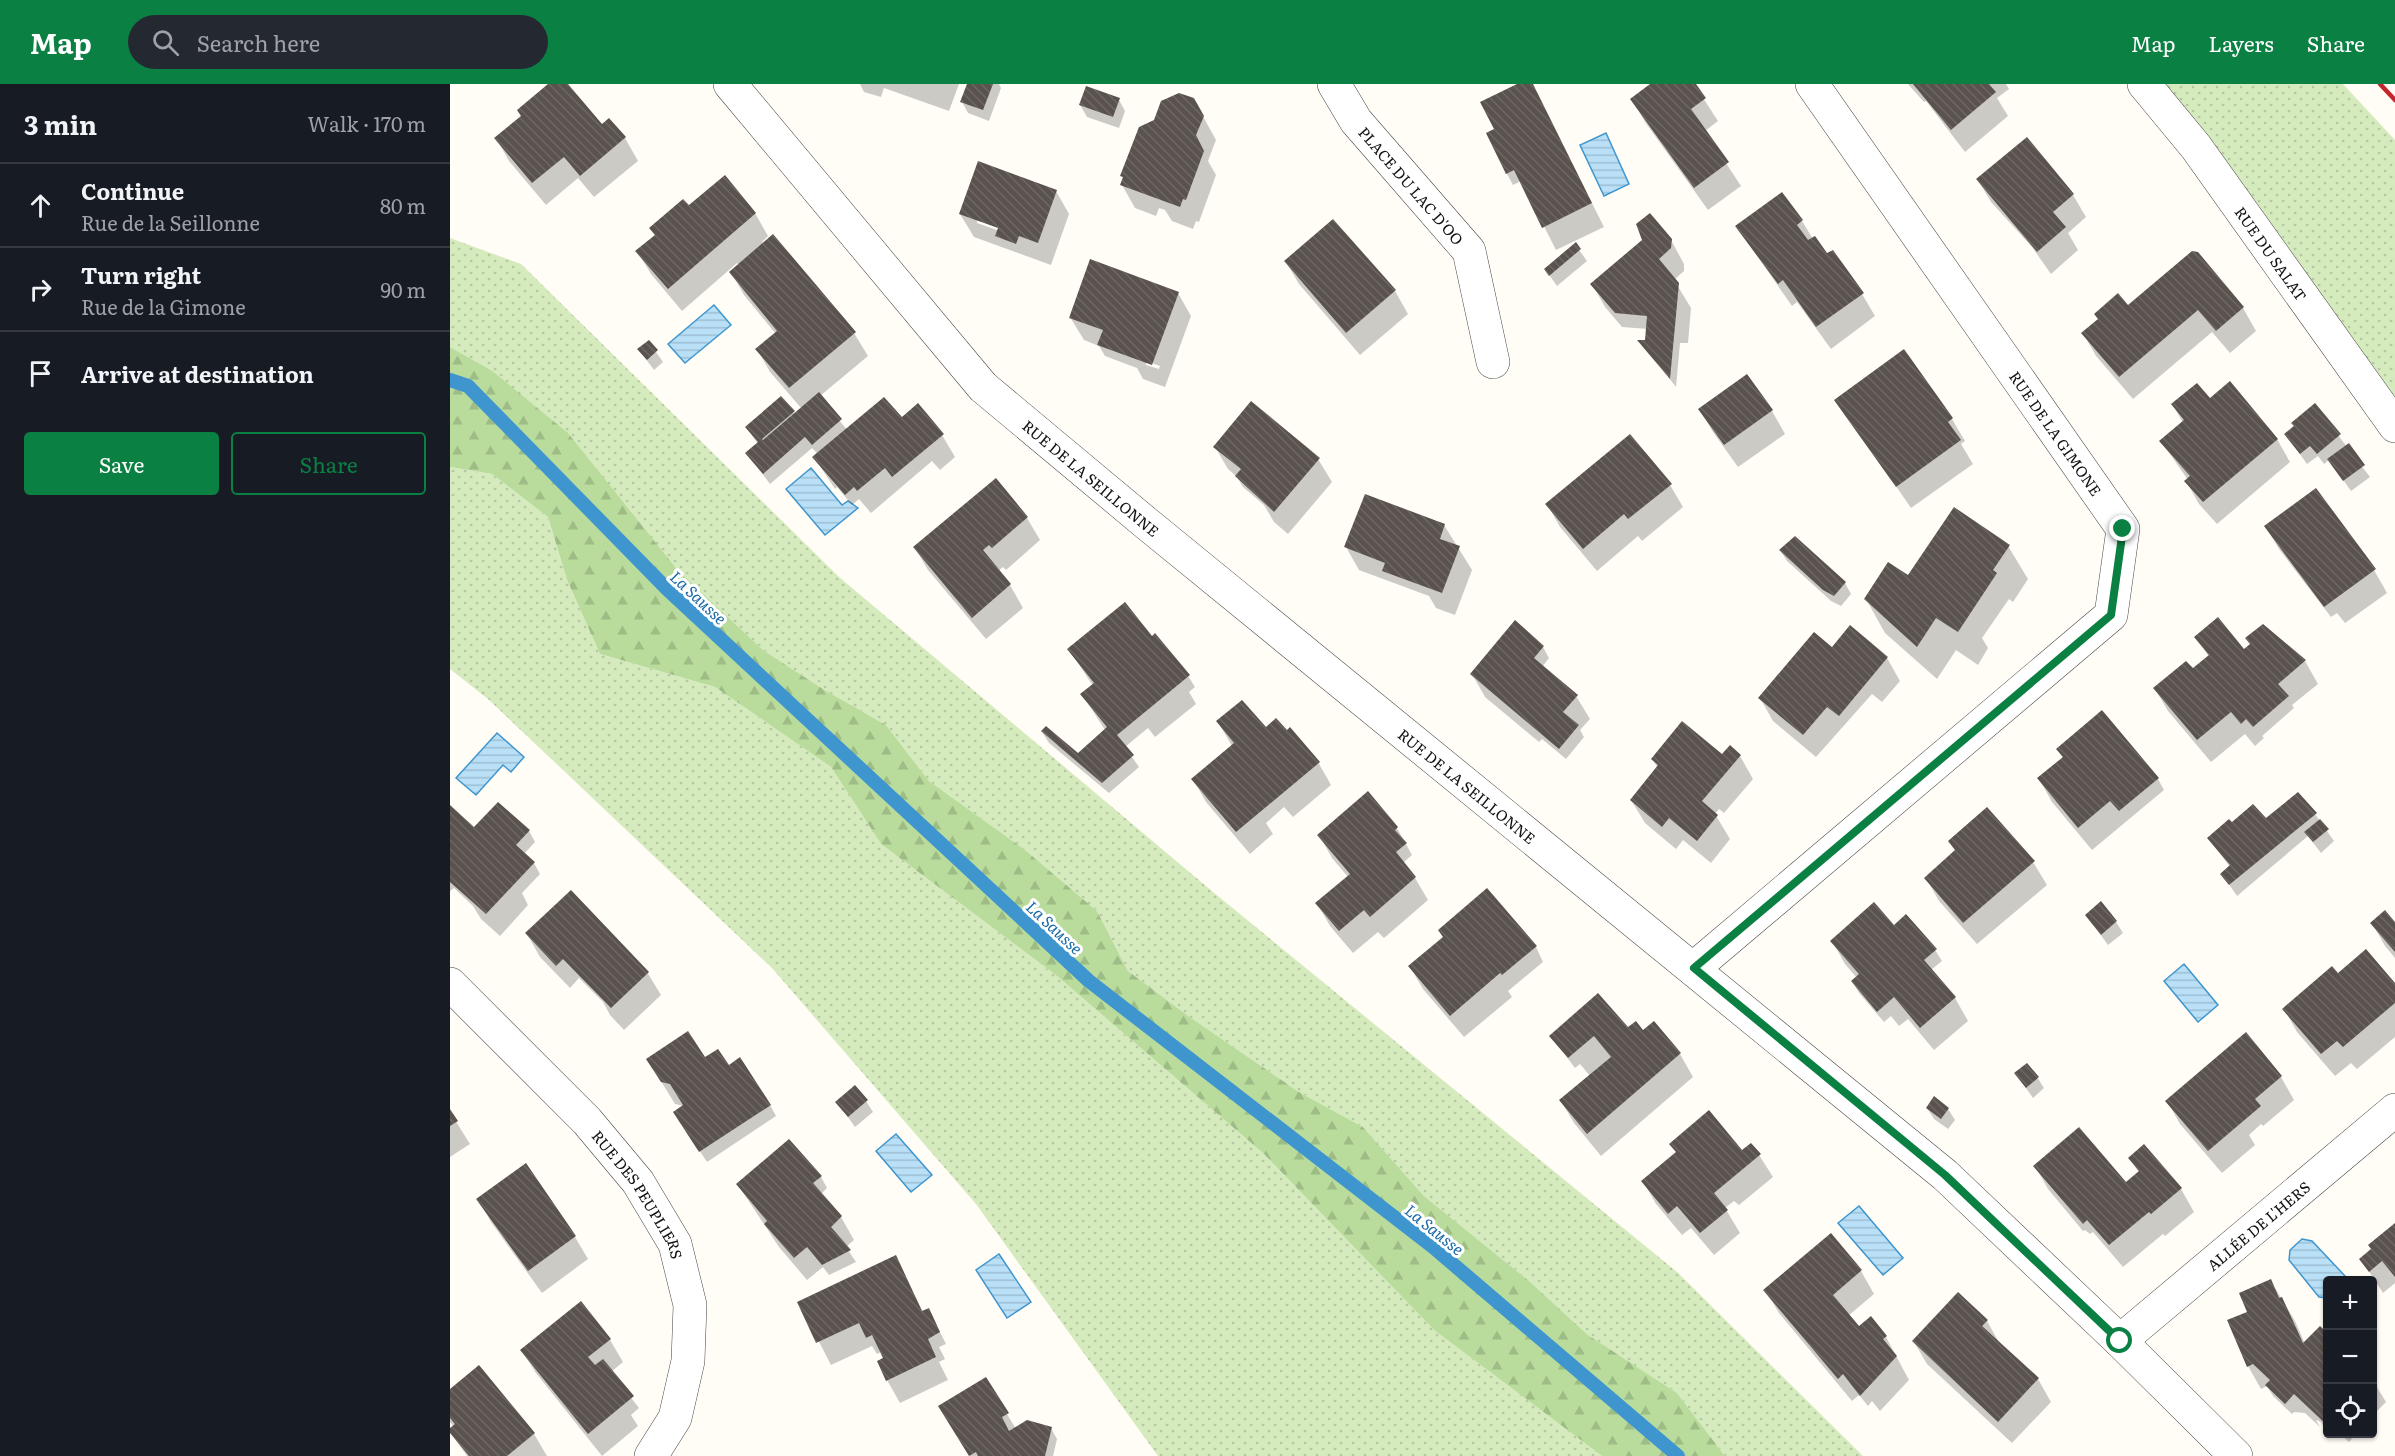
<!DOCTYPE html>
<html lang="en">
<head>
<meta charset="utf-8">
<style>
  body { margin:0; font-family:Literata,serif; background:#242831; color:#f1f3f6 }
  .controls { position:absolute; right:18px; bottom:18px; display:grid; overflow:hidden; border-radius:6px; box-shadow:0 2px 4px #0004 }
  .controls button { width:54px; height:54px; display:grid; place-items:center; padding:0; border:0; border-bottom:2px solid #363941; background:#171b24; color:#f1f3f6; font:30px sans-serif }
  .stop { position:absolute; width:18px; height:18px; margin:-14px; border:4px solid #0b8043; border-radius:50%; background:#fff }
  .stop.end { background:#0b8043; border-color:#fff; box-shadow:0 2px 6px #0008 }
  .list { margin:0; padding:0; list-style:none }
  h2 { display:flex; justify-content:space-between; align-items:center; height:78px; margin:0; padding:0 24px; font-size:26px }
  h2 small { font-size:20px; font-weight:400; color:#9ea1a6 }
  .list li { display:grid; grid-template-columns:39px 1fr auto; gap:18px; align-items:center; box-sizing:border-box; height:84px; padding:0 24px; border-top:2px solid #363941 }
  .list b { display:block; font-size:22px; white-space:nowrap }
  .list p { margin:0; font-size:20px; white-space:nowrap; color:#9ea1a6 }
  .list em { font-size:20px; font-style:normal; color:#9ea1a6 }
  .actions { display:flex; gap:12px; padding:18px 24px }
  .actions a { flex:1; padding:14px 0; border:2px solid #0b8043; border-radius:6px; text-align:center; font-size:21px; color:#0b8043 }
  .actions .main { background:#0b8043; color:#fff }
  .icon { flex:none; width:33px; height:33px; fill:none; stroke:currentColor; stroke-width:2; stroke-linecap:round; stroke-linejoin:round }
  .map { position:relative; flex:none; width:1945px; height:1372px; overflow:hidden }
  header { display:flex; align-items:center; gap:36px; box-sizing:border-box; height:84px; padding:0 30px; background:#0b8043; color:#fff }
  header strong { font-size:28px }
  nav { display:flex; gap:33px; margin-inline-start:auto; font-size:21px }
  .search { width:420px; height:54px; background:#242831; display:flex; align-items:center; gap:15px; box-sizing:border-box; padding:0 21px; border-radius:33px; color:#9ea1a6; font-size:22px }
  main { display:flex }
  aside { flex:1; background:#171b24 }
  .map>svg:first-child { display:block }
</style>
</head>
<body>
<header>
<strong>Map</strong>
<div class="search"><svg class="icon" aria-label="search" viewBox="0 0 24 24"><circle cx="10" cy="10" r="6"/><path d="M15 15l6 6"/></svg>Search here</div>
<nav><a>Map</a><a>Layers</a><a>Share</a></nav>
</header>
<main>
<aside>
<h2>3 min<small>Walk · 170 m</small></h2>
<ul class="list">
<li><svg class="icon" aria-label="ahead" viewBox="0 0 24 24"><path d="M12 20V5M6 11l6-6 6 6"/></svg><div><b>Continue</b><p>Rue de la Seillonne</p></div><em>80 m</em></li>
<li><svg class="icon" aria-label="right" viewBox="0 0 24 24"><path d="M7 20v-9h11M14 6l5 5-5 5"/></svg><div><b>Turn right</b><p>Rue de la Gimone</p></div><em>90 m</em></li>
<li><svg class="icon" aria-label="arrive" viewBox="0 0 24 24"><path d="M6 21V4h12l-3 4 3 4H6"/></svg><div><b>Arrive at destination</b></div></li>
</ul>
<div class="actions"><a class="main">Save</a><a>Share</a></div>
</aside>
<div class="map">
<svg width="1945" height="1372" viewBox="0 0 1945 1372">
  <defs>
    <pattern id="grass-dots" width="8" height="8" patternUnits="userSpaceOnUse" patternTransform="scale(1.5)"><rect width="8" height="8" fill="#d5ebbd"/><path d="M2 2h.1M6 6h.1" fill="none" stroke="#b6c8a1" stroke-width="1.8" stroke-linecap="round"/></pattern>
    <pattern id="forest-firs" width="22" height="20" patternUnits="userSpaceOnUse" patternTransform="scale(1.5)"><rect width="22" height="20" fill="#b9dc9c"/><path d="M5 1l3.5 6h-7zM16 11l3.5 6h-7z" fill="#9ebc85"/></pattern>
    <pattern id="water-rules" width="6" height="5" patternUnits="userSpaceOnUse" patternTransform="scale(1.5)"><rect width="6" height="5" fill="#b9e0f7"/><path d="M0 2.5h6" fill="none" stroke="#9ebfd3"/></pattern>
    <pattern id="building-back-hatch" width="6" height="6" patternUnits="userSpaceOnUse" patternTransform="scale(1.5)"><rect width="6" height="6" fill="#5a524d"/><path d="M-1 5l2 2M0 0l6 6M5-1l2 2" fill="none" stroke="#6d6662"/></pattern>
  </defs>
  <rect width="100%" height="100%" fill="#fffdf5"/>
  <path fill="url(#grass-dots)" d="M1687,0H1893L1945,56V350Z
    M0,154L71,180L389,493L763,808L1227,1188L1413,1372H1275L1227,1309L1138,1251L1078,1196L974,1112L913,1043L849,1008L737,931L678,887L647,827L574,765L479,697L436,641L373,605L313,566L225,483L41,286L0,263Z
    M0,383L42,390L98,433L117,496L150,570L265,603L381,683L431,760L607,892L814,1070L984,1246L1152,1372H708L526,1120L322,884L38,615L0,585Z"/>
  <path fill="url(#forest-firs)" d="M0,263L41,286L118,349L225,483L313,566L373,605L436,641L479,697L574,765L647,827L678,887L737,931L849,1008L913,1043L974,1112L1078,1196L1138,1251L1227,1309L1275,1372H1152L984,1246L814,1070L607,892L431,760L381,683L265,603L150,570L117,496L98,433L42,390L0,383Z"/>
  <path fill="url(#water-rules)" stroke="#3f96cf" stroke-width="1.5" d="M1156,49L1179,100L1154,112L1130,61Z
    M264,221L281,241L235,279L218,260Z
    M361,384L392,421L398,417L408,424L375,451L336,405Z
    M47,649L74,673L61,688L53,681L26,711L6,694Z
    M1734,880L1768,921L1748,938L1714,897Z
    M446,1050L482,1091L461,1108L426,1067Z
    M1409,1122L1453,1174L1433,1191L1388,1139Z
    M1852,1155L1862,1157L1895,1192L1894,1196H1878L1877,1214L1869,1213L1839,1176L1840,1166Z
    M549,1170L581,1218L557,1234L526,1186Z"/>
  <path fill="#0003" fill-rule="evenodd" d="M100,0H117L152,42L175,54L188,77L144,113L128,94L96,121L59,77L46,54L95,12Z
    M410,0H509L499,27L434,4L431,13L414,8Z
    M518,0H549L551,4L539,37L518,29L512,18Z
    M1070,0H1082L1154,143L1106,166L1071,97L1063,101L1057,90L1046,46Z
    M1203,0H1244L1268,37L1255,47L1291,102L1258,126L1195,38L1182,15Z
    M1458,0H1556L1559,5L1547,14L1558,32L1515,68L1476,17L1474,18Z
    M669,16L675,27L669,44L637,33L630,21Z
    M750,27L766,56L758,77L766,91L749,138L746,137L743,145L722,137L715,126L709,124L706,132L685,124L672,101L674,95L672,91Z
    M1528,96L1623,111L1636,133L1618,149L1628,166L1601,190L1582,163L1541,118Z
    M606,107L619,130L601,181L524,153L510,130ZM527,135L550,143V147L527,139Z
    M239,123L305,129L318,152L312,158L404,249L418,272L370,312L397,346L452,336L492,351L505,373L490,386L482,377L421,429L409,415L402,421L387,403L385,405L364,373L368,370L362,364L320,400L297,369L308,360L297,344L343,328L345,331L352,325L320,288L307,265L326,250L294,211L281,188L289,182L287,179L232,227L201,190L187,167L205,152L201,144Z
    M1352,137L1363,155L1412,210L1425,232L1381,265L1347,218L1342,222L1294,153Z
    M1221,156L1234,180V187L1224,196L1241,224L1238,259H1230L1226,303L1190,257L1197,258L1198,245L1172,243L1155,223L1142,200Z
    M1125,160L1137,177L1107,202L1095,185Z
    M836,178L945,207L958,230L910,271L849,200Z
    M728,209L741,232L715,303L693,295L687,284L655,272L649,262L634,256L620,233ZM696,277L710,282L709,285L696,281Z
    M1678,223L1793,224L1806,247L1780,269L1762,248L1683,315L1646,272L1633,249Z
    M199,258L213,278L204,286L189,266Z
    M1453,267L1502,335L1515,357L1511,360L1523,380L1461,424L1439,392Z
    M1759,317L1827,355L1840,378L1767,440L1749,420L1736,397L1738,396L1711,357L1733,339L1723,321Z
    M1865,321L1920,393L1901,407L1879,376L1874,380L1868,372L1857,380L1835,350Z
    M1250,326L1322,327L1335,350L1288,383L1263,348Z
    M765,363L868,375L882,398L838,450L824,438L814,421L793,403L787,393L778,385Z
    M1220,401L1233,423L1192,457L1188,452L1147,487L1110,443L1097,420Z
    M577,434L590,456L556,486L553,483L548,487L560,501L573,524L536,555L478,486L465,464Z
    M994,441L1022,486L1005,531L986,524L979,512L909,486L896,463Z
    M1816,443L1924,486L1937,509L1895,539L1887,529L1881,533L1829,465Z
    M1345,454L1395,499L1401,510L1391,522L1381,517L1337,477L1330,466Z
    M1558,462L1578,495L1563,518L1559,515L1532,554L1538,564L1528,581L1506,566L1487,595L1435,549L1416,515Z
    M1813,542L1855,577L1868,600L1842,621L1844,624L1812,652L1814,654L1805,662L1795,650L1761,678L1718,627L1705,605L1743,586L1759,573L1746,553L1794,567L1801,561Z
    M702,554L738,592L745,603L739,608L746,620L705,653L698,644L675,663L689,683L659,709L599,659L592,648L628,671L655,646L632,610L643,602L619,565Z
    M1093,563L1099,574L1092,583L1126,612L1140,635L1130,646L1134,653L1116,675L1092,655L1089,658L1035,613L1022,590Z
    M1382,565L1437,574L1450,597L1432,618L1422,610L1366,673L1323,637L1310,614Z
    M768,638L820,651L868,678L881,701L843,733L834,723L816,739L823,750L800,770L756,718L743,695L782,662Z
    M1608,665L1708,695L1714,706L1642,766L1602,718L1589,695L1613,674Z
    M1271,671L1290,672L1303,695L1274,729L1269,725L1265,730L1280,755L1261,779L1233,756L1226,765L1195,739L1181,716L1208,684L1202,675Z
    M0,723L24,745L79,747L85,758L74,770L84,779L90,790L72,809L78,821L50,852L31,835L23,822L4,804L0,807Z
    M1865,730L1884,757L1871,769L1858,752L1787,812L1772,790L1780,783L1758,754L1781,740Z
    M947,744L962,771L953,779L965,794L978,816L934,854L928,848L903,869L880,842L867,819L898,793L882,774L869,751Z
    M1500,757L1583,778L1597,801L1527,860L1489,817L1476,794L1506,768Z
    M1637,832L1666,838L1673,849L1658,861Z
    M1922,839L1945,840V874L1935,862Z
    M1448,848L1485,866L1492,877L1481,886L1505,914L1518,937L1484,966L1458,935L1449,942L1441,932L1434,938L1409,909L1402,897L1407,894L1395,880L1382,857Z
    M77,850L197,888L211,911L174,946L160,931L153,918L129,894L120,904L90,873Z
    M1086,863L1093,878L1058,907L1062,913L1014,953L973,905L960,883Z
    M1887,890L1945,901V953L1907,985L1901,979L1885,992L1847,948L1834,925Z
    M1178,946L1193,948L1230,970L1243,993L1151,1072L1124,1039L1111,1017L1140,992L1130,980L1125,984L1101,952Z
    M255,975L278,983L320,1021L326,1032L257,1078L225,1029L234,1022L225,1020L198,976Z
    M1566,990L1587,993L1594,1004L1583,1014Z
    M1831,993L1844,1016L1813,1042L1811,1040L1799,1051L1805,1061L1772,1089L1730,1040L1717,1017Z
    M1484,1014L1498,1025L1505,1036L1498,1045L1484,1035L1477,1024Z
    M416,1017L423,1028L405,1043L387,1018Z
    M0,1028L20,1060L0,1073Z
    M1221,1060L1309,1071L1323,1093L1289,1121L1284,1117L1275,1124L1290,1149L1264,1171L1241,1144L1232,1151L1206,1120L1193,1097L1227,1069Z
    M1694,1062L1731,1105L1744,1128L1715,1152L1713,1150L1673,1183L1643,1148L1640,1150L1635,1146L1633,1147L1598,1105L1585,1082L1676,1100L1689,1089L1680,1074Z
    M75,1081L125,1153L138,1175L92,1209L41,1138L28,1115Z
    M371,1093L377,1104L371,1110L391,1133L404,1156L396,1163L406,1178L379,1191L373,1183L357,1196L329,1163L288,1101Z
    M1945,1141V1199L1933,1209L1911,1175Z
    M1380,1151L1411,1187L1424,1210L1398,1232L1409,1245L1421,1234L1436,1253L1459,1296L1430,1327L1422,1317L1418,1322L1409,1311L1402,1317L1329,1229L1315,1206Z
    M445,1173L473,1228L479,1226L496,1260L489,1263L495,1275L489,1278L498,1296L450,1319L437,1296L435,1275L431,1268L427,1270L422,1262L381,1281L349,1219Z
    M1821,1197L1845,1237L1855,1260L1878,1252L1877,1349L1871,1338L1866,1336L1870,1343L1855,1329L1844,1328L1842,1330L1823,1312L1817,1302L1811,1305L1798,1282L1799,1229Z
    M1537,1237L1550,1260L1588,1295L1601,1318L1562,1359L1477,1280L1464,1258Z
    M160,1256L173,1278L161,1288L189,1324L181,1331L188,1342L152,1372L86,1289L72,1267Z
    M536,1295L566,1345L601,1344L607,1355L603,1372H520L504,1346Z
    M1922,1295L1936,1318L1922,1332Z
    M0,1307L84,1350L97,1372H17L0,1348L4,1343L0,1338Z
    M1890,1350H1906L1899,1358Z"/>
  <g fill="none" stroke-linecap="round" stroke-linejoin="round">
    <path stroke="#3f96cf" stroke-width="14" d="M0,296L18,302L217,505L639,897L983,1163L1228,1372"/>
  </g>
  <path fill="url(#building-back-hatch)" d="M98,0H118L152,40L159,34L176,53L130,92L114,73L82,99L44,54L71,32L67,26Z
    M517,0H543L533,26L510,18Z
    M1067,0H1083L1142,119L1092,144L1064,86L1056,90L1036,49L1044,45L1030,18Z
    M1200,0H1246L1256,14L1241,25L1279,78L1244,104L1180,15Z
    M1463,0H1539L1546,8L1501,46Z
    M636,2L670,14L663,33L629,21Z
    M729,9L744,14L754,32L746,51L754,67L736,116L733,115L730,123L670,101L673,93L670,92L689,43L704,36L711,17Z
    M1577,53L1624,110L1603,128L1616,143L1587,168L1526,95Z
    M528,77L607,106L588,159L569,152L566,160L545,152L548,144L509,130Z
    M275,91L306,129L218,205L185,167L205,151L199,144L233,115L239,121Z
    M1332,108L1353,136L1347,141L1358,156L1365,152L1377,169L1383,166L1414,209L1366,243L1333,196L1328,200L1285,142Z
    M1200,129L1222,155L1221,164L1209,175L1229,199L1220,295L1187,256H1195L1197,232L1165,229L1140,200L1192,156L1186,140Z
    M883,135L946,206L896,249L834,177Z
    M323,150L406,248L339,304L305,265L327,247L279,188Z
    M1126,158L1131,165L1099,192L1094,185Z
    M1742,167L1748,168L1794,223L1766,247L1748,226L1669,293L1631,249L1648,235L1644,230L1668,209L1678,221Z
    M640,175L729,208L702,281L647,261L653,246L619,234Z
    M199,256L208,266L197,276L187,265Z
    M1454,265L1503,334L1498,338L1511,356L1446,403L1384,316Z
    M1297,290L1323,326L1274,361L1248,325Z
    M1780,297L1828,355L1753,418L1734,397L1740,392L1709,357L1734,336L1721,320L1747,299L1760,314Z
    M369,308L392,335L362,361L355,353L313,390L295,369L308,358L295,343L331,312L345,327L312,355L313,356Z
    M434,313L452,333L468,319L494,350L442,393L435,384L407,407L404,403L395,411L362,373Z
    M801,317L870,374L824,428L785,392L791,385L763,363Z
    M1865,319L1891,350L1867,370L1860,362L1850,370L1834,350L1844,342L1841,339Z
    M1180,350L1222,400L1178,435L1174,430L1133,465L1095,420Z
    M1899,359L1915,381L1893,397L1877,375Z
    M546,394L578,433L542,464L539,461L533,466L561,500L522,534L463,463Z
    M1866,404L1926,485L1874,523L1814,442Z
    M915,410L995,440L990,455L1010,462L992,509L932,487L935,479L894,463Z
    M1504,423L1560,461L1543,486L1547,489L1508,548L1486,534L1467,563L1414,515L1438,478L1458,491Z
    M1345,452L1396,498L1384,512L1373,506L1329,466Z
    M675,518L702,552L705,549L740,591L667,651L684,671L652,699L591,647L596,642L628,669L657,643L630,610L644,599L617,565Z
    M1768,533L1794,565L1800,560L1795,554L1813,540L1856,576L1828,600L1839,612L1803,643L1796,635L1791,640L1781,628L1747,656L1703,604L1736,577L1743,584L1759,571L1744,553Z
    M1065,536L1094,562L1084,574L1128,611L1113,628L1129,641L1109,665L1020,590Z
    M1400,541L1438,573L1389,632L1377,623L1353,651L1308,614L1364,548L1382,563Z
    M792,616L816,643L826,634L837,646L840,643L870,678L786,748L741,695L784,659L766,637Z
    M1652,626L1709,694L1669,727L1660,717L1628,744L1587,694L1613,673L1606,665Z
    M1232,637L1272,670L1280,661L1291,671L1252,717L1268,731L1247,757L1219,734L1212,743L1180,716L1208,681L1201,675Z
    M918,707L948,743L945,746L957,759L946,768L966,793L920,833L914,826L889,847L865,819L900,790L867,751Z
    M1848,708L1867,729L1779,801L1770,790L1780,781L1757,754L1779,735L1782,738L1803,720L1816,734Z
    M48,718L80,746L66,761L85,778L36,830L0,798V721L24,743Z
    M1537,723L1585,777L1513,839L1474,794L1505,766L1498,757Z
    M1870,735L1879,745L1863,758L1854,748Z
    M1037,804L1087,862L1052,891L1050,889L1000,932L958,882L993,853L988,846Z
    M121,806L199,888L161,924L113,875L106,882L75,849Z
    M1651,817L1667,837L1651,851L1635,831Z
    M1424,818L1444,841L1456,830L1487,865L1474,876L1506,913L1470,944L1444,913L1427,928L1401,897L1409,890L1380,857Z
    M1935,826L1945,838V868L1920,839Z
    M1916,865L1945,899V919L1893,963L1887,957L1871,970L1832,925L1882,882L1888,889Z
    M1148,909L1178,943L1186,937L1193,946L1204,937L1231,969L1137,1050L1109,1016L1161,973L1144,952L1118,974L1099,952Z
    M238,947L255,973L268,965L279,981L290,973L321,1021L249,1068L223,1028L233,1021L220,1000L211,998L196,975Z
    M1796,948L1832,992L1805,1015L1811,1022L1758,1067L1715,1017Z
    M1577,979L1589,993L1576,1004L1564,989Z
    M405,1001L418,1016L398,1033L385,1018Z
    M1484,1012L1499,1024L1491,1035L1476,1024Z
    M0,1025L8,1037L0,1042Z
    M1259,1026L1292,1066L1301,1059L1311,1070L1264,1109L1278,1126L1250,1149L1227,1122L1218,1130L1191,1097L1226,1068L1219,1060Z
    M1629,1043L1676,1098L1689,1087L1678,1074L1694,1060L1732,1104L1701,1130L1699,1128L1659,1161L1637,1136L1633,1140L1583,1082Z
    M339,1055L372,1092L363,1099L392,1132L381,1143L401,1166L372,1181L357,1163L344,1174L314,1140L317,1137L286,1100Z
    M76,1079L126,1152L78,1187L26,1115Z
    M1945,1139V1193L1932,1177L1919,1188L1909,1175L1921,1165L1918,1161Z
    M1381,1149L1412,1186L1383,1211L1409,1242L1421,1232L1437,1252L1433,1255L1447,1272L1410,1312L1393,1290L1388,1295L1313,1206Z
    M446,1171L472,1227L479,1224L490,1248L478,1255L486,1273L436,1297L427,1277L433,1274L422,1251L416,1254L409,1239L366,1259L347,1218Z
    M1821,1195L1829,1214L1832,1213L1853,1259L1870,1242L1878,1250V1342L1844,1310L1835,1320L1815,1301L1820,1296L1803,1280L1797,1283L1777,1236L1797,1228L1789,1209Z
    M1508,1208L1538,1236L1532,1242L1589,1294L1548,1338L1462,1257Z
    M131,1217L161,1255L138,1273L145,1281L153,1275L184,1312L138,1350L70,1266Z
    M29,1281L85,1349L57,1372H19L0,1349V1344L5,1340L0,1334V1305Z
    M536,1293L559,1329L552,1333L559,1347L577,1336L602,1343L595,1372H528L526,1368L519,1372L488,1322Z"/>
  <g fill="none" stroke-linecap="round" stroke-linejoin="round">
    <defs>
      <g id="minor">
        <path id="s1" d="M280,0L533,303L696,439L1495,1091L1670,1257L1786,1372"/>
        <path id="s2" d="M884,0L906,37L1019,167L1043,278"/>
        <path id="s3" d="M1694,0L1746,63L1945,342"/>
        <path d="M1244,884L1661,531L1673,445L1362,0"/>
        <path id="s4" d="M0,900L137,1037L188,1098L225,1160L240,1221L238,1277L225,1334L201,1372"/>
        <path id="s5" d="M1670,1257L1945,1026"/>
      </g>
    </defs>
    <use href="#minor" stroke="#444" stroke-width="34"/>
    <use href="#minor" stroke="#fff" stroke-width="33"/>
    <path stroke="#c4262e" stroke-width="4.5" d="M1930,0L1945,16"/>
  </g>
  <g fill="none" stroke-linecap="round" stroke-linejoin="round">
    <path stroke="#0b8043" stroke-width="8" d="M1670,1257L1495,1091L1244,884L1661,531L1673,445"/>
  </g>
  <g text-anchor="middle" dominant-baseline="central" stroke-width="6" stroke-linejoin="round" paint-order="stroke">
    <g font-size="15" fill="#111" stroke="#fff">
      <text stroke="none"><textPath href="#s2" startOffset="128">PLACE DU LAC D'OO</textPath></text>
      <text stroke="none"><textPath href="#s3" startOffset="212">RUE DU SALAT</textPath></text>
      <text transform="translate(1606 349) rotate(55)">RUE DE LA GIMONE</text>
      <text stroke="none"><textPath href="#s1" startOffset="536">RUE DE LA SEILLONNE</textPath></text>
      <text stroke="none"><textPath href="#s1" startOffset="1022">RUE DE LA SEILLONNE</textPath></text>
      <text stroke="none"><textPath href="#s4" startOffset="284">RUE DES PEUPLIERS</textPath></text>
      <text stroke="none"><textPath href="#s5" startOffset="180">ALLÉE DE L'HERS</textPath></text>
    </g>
    <g font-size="16" font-style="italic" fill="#1768a6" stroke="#fff">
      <text transform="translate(249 513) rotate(43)">La Sausse</text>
      <text transform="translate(605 843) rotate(43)">La Sausse</text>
      <text transform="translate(985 1145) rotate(39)">La Sausse</text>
    </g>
  </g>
</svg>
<div class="controls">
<button>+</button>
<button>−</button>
<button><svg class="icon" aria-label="locate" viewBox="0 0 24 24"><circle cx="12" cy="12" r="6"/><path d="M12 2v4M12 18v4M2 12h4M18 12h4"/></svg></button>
</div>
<div class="stop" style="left:1670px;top:1257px"></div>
<div class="stop end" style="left:1673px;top:445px"></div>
</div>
</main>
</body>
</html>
